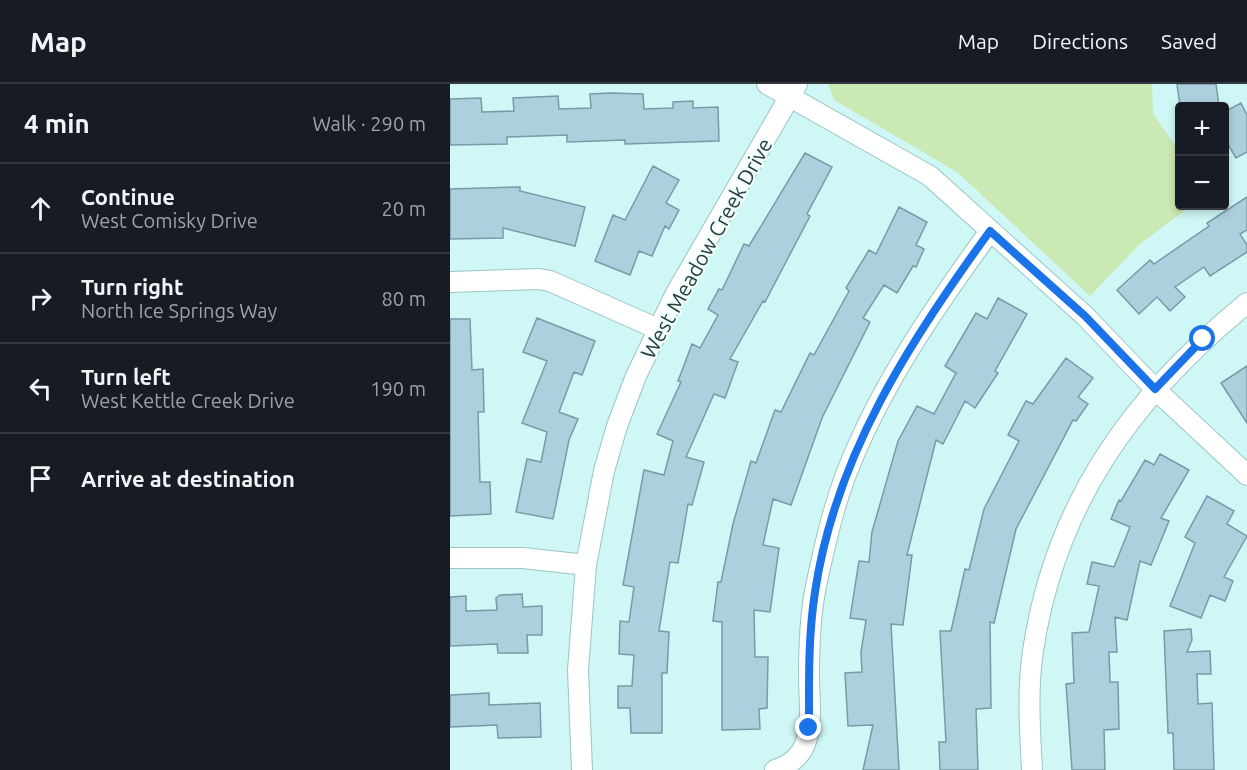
<!DOCTYPE html>
<html lang="en">
<head>
<meta charset="utf-8">
<style>
  body { margin:0; font-family:Ubuntu,sans-serif; background:#20242c; color:#f1f3f6 }
  .controls { position:absolute; right:18px; top:18px; display:grid; overflow:hidden; border-radius:6px; box-shadow:0 3px 9px #0003 }
  .controls button { width:54px; height:54px; display:grid; place-items:center; padding:0; border:0; border-bottom:2px solid #363941; background:#171b24; color:#f1f3f6; font:30px sans-serif }
  .stop { position:absolute; width:18px; height:18px; margin:-14px; border:4px solid #1a73e8; border-radius:50%; background:#fff }
  .stop.end { background:#1a73e8; border-color:#fff; box-shadow:0 2px 6px #0008 }
  .list { margin:0; padding:0; list-style:none }
  h2 { display:flex; justify-content:space-between; align-items:center; height:78px; margin:0; padding:0 24px; font-size:26px }
  h2 small { font-size:20px; font-weight:400; color:#9ea1a6 }
  .list li { display:grid; grid-template-columns:39px 1fr auto; gap:18px; align-items:center; box-sizing:border-box; height:90px; padding:0 24px; border-top:2px solid #363941 }
  .list b { display:block; font-size:22px; white-space:nowrap }
  .list p { margin:0; font-size:20px; white-space:nowrap; color:#9ea1a6 }
  .list em { font-size:20px; font-style:normal; color:#9ea1a6 }
  .icon { flex:none; width:33px; height:33px; fill:none; stroke:currentColor; stroke-width:2; stroke-linecap:round; stroke-linejoin:round }
  .map { position:relative; flex:none; width:797px; height:686px; overflow:hidden }
  header { display:flex; align-items:center; gap:36px; box-sizing:border-box; height:84px; padding:0 30px; background:#171b24; border-bottom:2px solid #363941 }
  header strong { font-size:28px }
  nav { display:flex; gap:33px; margin-inline-start:auto; font-size:21px }
  main { display:flex }
  aside { flex:1; background:#171b24 }
  .map>svg:first-child { display:block }
</style>
</head>
<body>
<header>
<strong>Map</strong>
<nav><a>Map</a><a>Directions</a><a>Saved</a></nav>
</header>
<main>
<aside>
<h2>4 min<small>Walk · 290 m</small></h2>
<ul class="list">
<li><svg class="icon" aria-label="ahead" viewBox="0 0 24 24"><path d="M12 20V5M6 11l6-6 6 6"/></svg><div><b>Continue</b><p>West Comisky Drive</p></div><em>20 m</em></li>
<li><svg class="icon" aria-label="right" viewBox="0 0 24 24"><path d="M7 20v-9h11M14 6l5 5-5 5"/></svg><div><b>Turn right</b><p>North Ice Springs Way</p></div><em>80 m</em></li>
<li><svg class="icon" aria-label="left" viewBox="0 0 24 24"><path d="M17 20v-9H6M10 6l-5 5 5 5"/></svg><div><b>Turn left</b><p>West Kettle Creek Drive</p></div><em>190 m</em></li>
<li><svg class="icon" aria-label="arrive" viewBox="0 0 24 24"><path d="M6 21V4h12l-3 4 3 4H6"/></svg><div><b>Arrive at destination</b></div></li>
</ul>
</aside>
<div class="map">
<svg width="797" height="686" viewBox="0 0 797 686">
  <rect width="100%" height="100%" fill="#cef7f6"/>
  <path fill="#cbe9b4" d="M378,0H702L703,29L729,68L730,122H741L690,160L640,212L507,88L384,16Z"/>
  <path fill="#add0df" stroke="#799aa8" stroke-width="1.5" d="M727,0H766L769,22H730Z
    M161,9L193,10L194,25L223,24V18L243,17V24L268,23L269,57L175,60V56L117,58V51L57,53V60L0,61V15L31,14L32,28L64,27L63,14L108,12L109,25L141,24L140,10Z
    M791,19L797,31V68L786,74L774,53V28Z
    M355,69L382,83L357,130L360,132L315,218L313,217L280,275L288,278L275,314L264,310L236,373L254,378L242,421L238,420L228,479L220,478L209,547L219,548L217,589H212V649H181L180,624H168V602H182L184,571L169,570L170,537L179,538L184,503L173,501L194,386L214,391L223,357L207,350L231,298L228,297L242,260L250,264L268,231L258,225L269,205L272,206L294,160L299,162Z
    M203,82L229,96L216,119L229,126L219,145L215,142L202,172L189,167L180,191L145,177L163,131L175,136Z
    M70,103V107L135,123L125,162L53,144V154L0,155V105Z
    M797,113V146L790,150L797,161V168L760,192L754,183L725,203L735,213L720,227L707,213L689,230L667,206L700,176L704,180L759,142L757,139Z
    M449,123L477,138L466,161L474,165L466,183L463,182L447,209L434,201L413,234L420,238L372,334L341,421L323,415L313,461L329,464L320,528L304,526L305,573H318L317,624L309,625L310,645L272,646V538L263,537L268,498H271L283,440L301,377L306,379L325,326L331,328L360,269L364,271L399,207L396,204L419,166L426,170Z
    M548,214L577,230L545,287L548,289L525,324L515,317L493,360L486,356L457,471H462L453,541L441,540L449,686H413L423,641L398,642L395,589L412,588L411,568L416,536L400,534L409,477L419,478L422,448L448,357L467,322L484,330L506,289L495,282L526,229L537,235Z
    M87,234L145,257L132,291L124,288L109,328L128,335L119,356L103,435L66,428L77,375L91,378L97,348L72,339L97,277L73,268Z
    M0,235H20L22,286L33,285L34,328H28L30,398H40L41,430L0,432Z
    M616,274L643,294L628,313L638,320L626,337L623,336L566,445L544,539L540,538L541,624L526,625L528,686H490L489,658H496L490,547H501L515,485L519,486L534,425L569,357L558,351L576,317L583,320Z
    M797,282V339L771,299Z
    M710,370L739,386L711,434L719,437L701,481L690,477L677,536L665,533L667,568H659L660,598H668L669,645L654,646L655,686H622L616,600L624,599L622,549L639,548L649,502L637,500L642,478L664,483L680,443L661,435L669,416L671,417L695,376L704,381Z
    M757,412L784,427L777,440L797,452L774,493L783,497L775,517L760,511L751,534L720,522L745,459L735,453Z
    M72,510L73,523L92,522V551H77L78,569H48L47,560L0,562V513L16,512V527L47,526L46,514L50,511Z
    M741,545L742,556L737,568L760,567L761,590H747L748,620L762,619L764,686H724L723,649H718L714,547Z
    M39,609V621L90,619L91,653L48,654L47,641L0,643V611Z"/>
  <g fill="none" stroke-linecap="round" stroke-linejoin="round">
    <defs>
      <path id="minor" d="M317,0L480,92L635,232L705,305L797,391
        M0,198L89,195L100,197L208,245
        M0,474H73L136,481
        M132,686L128,586L136,481L154,387L167,342L186,292L225,211L347,0
        M325,686C338,682 350,673 355,660C363,639 359,614 359,592C359,563 360,531 366,502C374,465 382,428 395,393C429,303 485,223 540,147
        M582,686C580,647 577,607 583,567C605,419 683,312 797,219"/>
    </defs>
    <use href="#minor" stroke="#9cc4c4" stroke-width="22"/>
    <use href="#minor" stroke="#fff" stroke-width="20"/>
  </g>
  <g fill="none" stroke-linecap="round" stroke-linejoin="round">
    <path stroke="#1a73e8" stroke-width="8" d="M359,644C359,598 358,553 365,508C385,372 461,255 540,147L635,232L705,305L753,255"/>
  </g>
  <g text-anchor="middle" dominant-baseline="central" stroke-width="4.5" stroke-linejoin="round" paint-order="stroke">
    <g font-size="21" fill="#2c3d3c" stroke="#eefffe">
      <text transform="translate(256 164) rotate(-61)">West Meadow Creek Drive</text>
    </g>
  </g>
</svg>
<div class="controls">
<button>+</button>
<button>−</button>
</div>
<div class="stop" style="left:753px;top:255px"></div>
<div class="stop end" style="left:359px;top:644px"></div>
</div>
</main>
</body>
</html>
